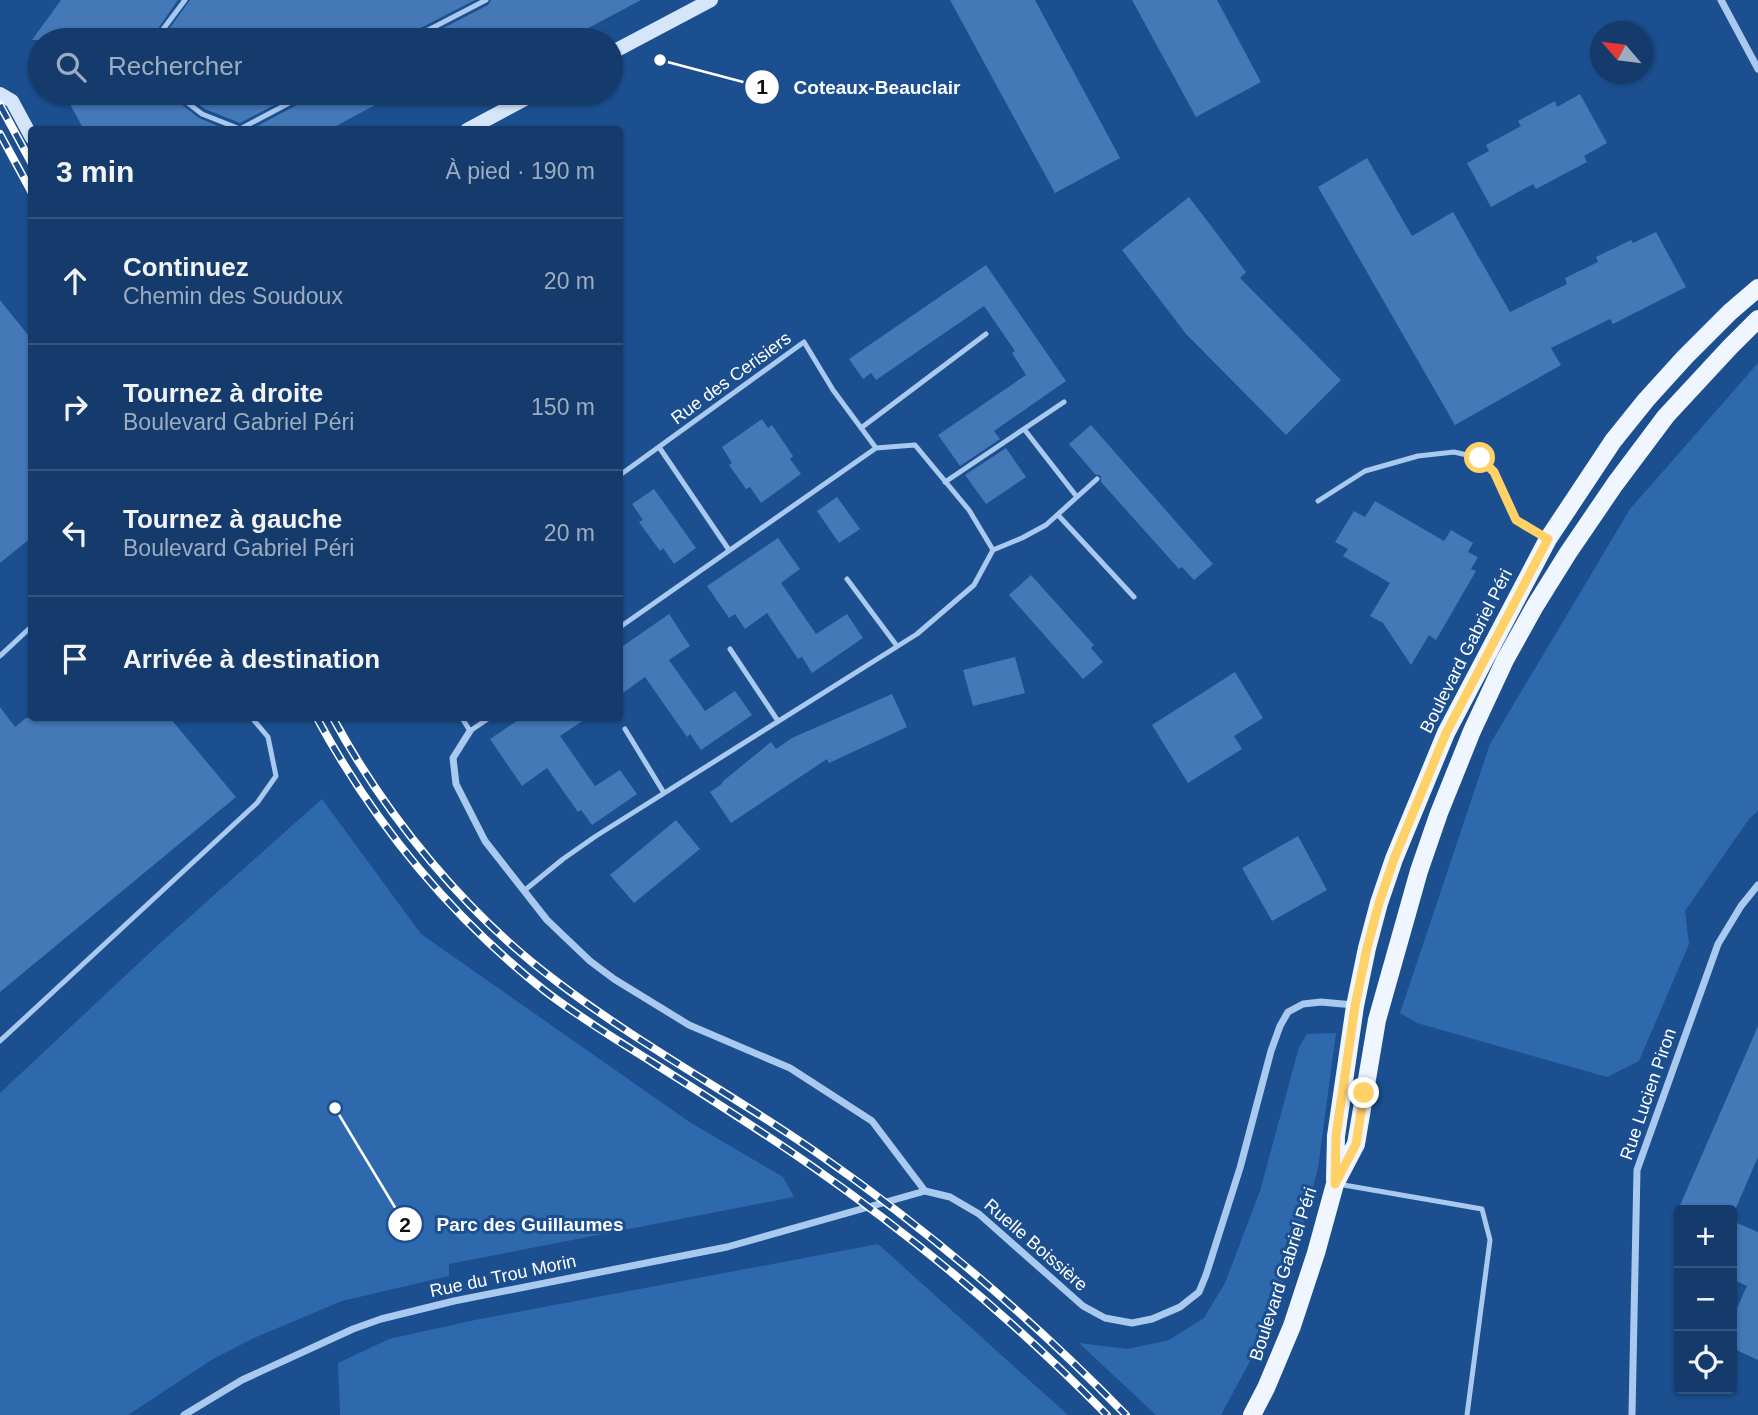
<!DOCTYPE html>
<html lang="fr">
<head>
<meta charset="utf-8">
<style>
  body { margin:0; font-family:Arial,sans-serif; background:#1d4271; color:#f1f3f6 }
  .controls { position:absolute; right:21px; bottom:21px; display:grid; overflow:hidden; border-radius:7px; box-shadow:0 2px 5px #0004 }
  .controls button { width:63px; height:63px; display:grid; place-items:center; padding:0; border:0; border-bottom:2px solid #33557e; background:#143b6b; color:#f1f3f6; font:35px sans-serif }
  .compass { position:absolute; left:1590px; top:21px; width:63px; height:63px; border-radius:50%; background:#143b6b; box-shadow:0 2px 5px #0004; rotate:298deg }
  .stop { position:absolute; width:21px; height:21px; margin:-16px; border:5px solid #ffd166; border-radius:50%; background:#fff }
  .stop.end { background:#ffd166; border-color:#fff; box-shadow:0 2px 7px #0008 }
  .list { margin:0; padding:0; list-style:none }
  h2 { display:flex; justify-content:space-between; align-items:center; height:91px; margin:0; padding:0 28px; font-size:30px }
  h2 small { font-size:23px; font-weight:400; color:#9dadc1 }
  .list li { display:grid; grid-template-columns:46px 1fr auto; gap:21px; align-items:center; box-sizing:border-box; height:126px; padding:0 28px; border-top:2px solid #33557e }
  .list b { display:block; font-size:26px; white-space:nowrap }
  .list p { margin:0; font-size:23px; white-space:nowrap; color:#9dadc1 }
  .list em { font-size:23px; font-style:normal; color:#9dadc1 }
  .icon { flex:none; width:38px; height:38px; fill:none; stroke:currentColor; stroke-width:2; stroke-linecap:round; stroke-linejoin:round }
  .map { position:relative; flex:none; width:1758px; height:1415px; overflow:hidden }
  .search { position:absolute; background:#143b6b; box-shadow:0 2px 5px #0004; left:28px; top:28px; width:595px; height:77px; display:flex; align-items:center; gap:18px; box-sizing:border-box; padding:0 24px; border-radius:38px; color:#9dadc1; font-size:26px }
  .panel { position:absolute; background:#143b6b; box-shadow:0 2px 5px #0004; left:28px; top:126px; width:595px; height:595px; border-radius:7px }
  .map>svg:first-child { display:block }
</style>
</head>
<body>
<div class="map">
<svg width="1758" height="1415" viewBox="0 0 1758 1415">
  <rect width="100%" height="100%" fill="#1b4f8f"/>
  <path fill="#2e69ad" d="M1758,363V811L1749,819L1685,911L1689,944L1639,1061L1607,1077L1417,1023L1400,1013L1490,744L1630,509Z
    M322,799L421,934L691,1123L783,1177L794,1197L449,1264V1276L342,1301L254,1338L213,1359L128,1415H0V1093L158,945Z
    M1336,1033L1318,1168L1297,1247L1255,1352L1221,1415H1156L1079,1343L1128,1349L1169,1340L1204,1318L1225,1283L1260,1191L1299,1047L1307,1034Z
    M878,1244L1068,1415H340L338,1363L389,1339L475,1320Z"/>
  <path fill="#4478b7" d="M61,0H178L150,40H32Z
    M190,0H475L407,35L404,40H161Z
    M491,0H641L566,40H420L488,5Z
    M950,0H1035L1120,158L1055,193Z
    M1132,0H1217L1261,82L1196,117Z
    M64,93H170L172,97L199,118L227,130H84Z
    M183,93H297L240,123L205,109Z
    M313,93H397L329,130H250L310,98Z
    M1580,94L1607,143L1584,156L1587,162L1536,189L1533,184L1491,207L1467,163L1489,151L1486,145L1521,126L1518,121L1555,101L1557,107Z
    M1367,158L1412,236L1453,212L1510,312L1567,284L1565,278L1598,262L1596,257L1631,240L1633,243L1656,232L1686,287L1613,324L1610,319L1551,348L1561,365L1455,425L1318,187Z
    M1189,197L1246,272L1240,278L1341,380L1286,435L1186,334L1122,250Z
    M986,265L1066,381L994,431L1000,439L960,466L938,435L1026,375L1012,353L1015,351L984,306L876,380L871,373L863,379L849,359Z
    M0,300L32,340V537L0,563Z
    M762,419L768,428L772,425L793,456L790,459L801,474L761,503L750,487L746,489L729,465L732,463L722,447Z
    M1091,425L1213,564L1194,580L1182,567L1179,569L1101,482V476L1095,474L1069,444Z
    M1006,448L1026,477L986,504L965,475Z
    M654,489L696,548L674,564L663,548L660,551L639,522L643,520L632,504Z
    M837,497L860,529L839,543L817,511Z
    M1375,501L1444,541L1451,530L1473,543L1468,552L1478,557L1471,569L1476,571L1436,640L1429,635L1411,665L1383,623L1370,616L1390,583L1343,556L1348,549L1335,542L1354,511L1365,517Z
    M778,538L800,569L781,583L816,634L847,614L863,638L812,673L802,657L798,659L767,613L745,629L735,614L729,618L707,586Z
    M1031,575L1094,645L1091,648L1103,662L1083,679L1009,595Z
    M669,614L690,646L669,660L705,711L735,691L752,715L701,750L690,734L687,737L645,677L620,695V648Z
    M1015,657L1025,693L973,706L963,670Z
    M1235,672L1263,718L1234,736L1242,749L1188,783L1152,725Z
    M892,694L907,727L829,763L827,759L731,823L710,792L723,783L722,782L771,742L776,749L792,738Z
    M0,707L15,727L26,718H170L236,797L0,992Z
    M521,718H587L560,736L595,786L620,770L637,794L592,825L581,810L578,812L547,768L522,786L490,739Z
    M676,820L700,849L634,903L610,875Z
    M1298,836L1327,890L1272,921L1242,868Z
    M1758,1026V1157L1735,1210H1678Z
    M1732,1221L1758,1232V1360L1732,1348V1319L1747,1286L1732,1279Z"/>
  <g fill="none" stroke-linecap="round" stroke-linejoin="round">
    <path stroke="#a9c9ee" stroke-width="5" d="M155,40L185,0
      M409,40L486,0
      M175,93L202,114L240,129L308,93
      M861,428L986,334
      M1024,429L1077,497
      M659,447L729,550
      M620,475L804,342L833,390L876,448
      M945,482L1064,402
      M1318,501L1365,471L1418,456L1454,452L1480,458L1494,472L1516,520L1545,537
      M1058,515L1134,597
      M993,550L1022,538L1046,525L1097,479
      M847,579L897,646
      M730,649L778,721
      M0,656L32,626
      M462,718L470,731L489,718
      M625,729L664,793
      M525,890L563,859L596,836L917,634L974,585L993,550L969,510L915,445L876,448L620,627
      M0,1041L257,803L276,776L268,737L252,718
      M1338,1184L1482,1209L1490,1240L1467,1415"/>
    <path stroke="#a9c9ee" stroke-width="7" d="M1721,0L1758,69
      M470,731L453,758L456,784L485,841L547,920L590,961L614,979L689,1025L790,1068L872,1121L925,1191L950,1197L979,1214L1083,1306L1105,1318L1132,1323L1152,1319L1180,1307L1199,1292L1206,1275L1240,1168L1271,1051L1280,1026L1288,1012L1303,1004L1321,1002L1354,1005
      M184,1415L242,1380L353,1329L381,1319L454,1301L727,1247L925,1191
      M1632,1415L1637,1170L1718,944L1741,906L1758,885"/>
    <path stroke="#d6e6fa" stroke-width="14" d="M611,53L711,0
      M0,94L12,101L32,138
      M467,130L536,93"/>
    <path stroke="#f0f6ff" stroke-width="18" d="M1335,1180L1336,1136L1355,1006L1367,948L1379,903L1394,859L1446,733L1548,539L1613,441L1646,400L1685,357L1730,312L1758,288
      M1252,1415L1266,1388L1292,1326L1316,1253L1335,1184L1356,1144L1377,1020L1419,871L1439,813L1472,731L1505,660L1535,606L1568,553L1615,484L1666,416L1730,347L1758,319"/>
    <defs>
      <path id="rail" d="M0,105L32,164
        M0,134L32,193
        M317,718C374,823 451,917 545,991C579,1017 615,1039 652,1062C706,1096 760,1130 813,1167C919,1241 1017,1323 1107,1415
        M333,718C386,816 466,914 556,981C640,1045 734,1095 820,1155C931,1232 1032,1319 1126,1415"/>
    </defs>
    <use href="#rail" stroke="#fff" stroke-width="8"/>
    <use href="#rail" stroke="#1b4f8f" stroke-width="5" stroke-dasharray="16" stroke-linecap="butt"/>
  </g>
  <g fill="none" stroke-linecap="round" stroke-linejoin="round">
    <path stroke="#ffd166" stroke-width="9" d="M1364,1093L1356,1144L1335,1184L1336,1136L1355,1006L1367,948L1379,903L1394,859L1446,733L1548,539L1516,520L1494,472L1480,458"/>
  </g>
  <g text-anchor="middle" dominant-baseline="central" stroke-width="6" stroke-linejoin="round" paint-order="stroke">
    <g font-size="18" fill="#fff" stroke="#1b4f8f">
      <text transform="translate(731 378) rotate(-36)">Rue des Cerisiers</text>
      <text transform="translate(1466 651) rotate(-63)">Boulevard Gabriel Péri</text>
      <text transform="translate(1648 1094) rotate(-71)">Rue Lucien Piron</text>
      <text transform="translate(1036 1245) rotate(41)">Ruelle Boissière</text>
      <text transform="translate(1283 1274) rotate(-72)">Boulevard Gabriel Péri</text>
      <text transform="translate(503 1276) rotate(-12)">Rue du Trou Morin</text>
    </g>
  </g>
  <path fill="none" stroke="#fff" stroke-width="2.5" d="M660 60L762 87M335 1108L405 1224"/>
  <g fill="#fff" stroke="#1b4f8f" stroke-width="2.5">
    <circle cx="660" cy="60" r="7"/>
    <circle cx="335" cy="1108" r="7"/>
    <circle cx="762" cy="87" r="18"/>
    <circle cx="405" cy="1224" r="18"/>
  </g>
  <g font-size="21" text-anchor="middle" font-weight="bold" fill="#111">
    <text x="762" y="94">1</text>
    <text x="405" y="1232">2</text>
  </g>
  <g font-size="19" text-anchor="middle" font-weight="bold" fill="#fff" stroke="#1b4f8f" stroke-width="6" stroke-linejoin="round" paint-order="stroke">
    <text x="877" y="94">Coteaux-Beauclair</text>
    <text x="530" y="1231">Parc des Guillaumes</text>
  </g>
</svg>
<div class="controls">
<button>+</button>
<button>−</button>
<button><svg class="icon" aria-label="locate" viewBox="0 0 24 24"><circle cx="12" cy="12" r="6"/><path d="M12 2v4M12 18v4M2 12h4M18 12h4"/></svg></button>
</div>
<svg class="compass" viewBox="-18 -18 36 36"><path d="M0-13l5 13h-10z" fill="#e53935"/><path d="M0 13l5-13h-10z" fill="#9dadc1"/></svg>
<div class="stop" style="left:1480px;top:458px"></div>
<div class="stop end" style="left:1364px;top:1093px"></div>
<div class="search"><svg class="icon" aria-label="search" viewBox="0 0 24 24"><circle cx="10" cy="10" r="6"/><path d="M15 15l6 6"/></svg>Rechercher</div>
<section class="panel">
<h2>3 min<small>À pied · 190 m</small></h2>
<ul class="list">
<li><svg class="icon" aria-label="ahead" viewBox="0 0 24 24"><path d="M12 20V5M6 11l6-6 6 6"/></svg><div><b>Continuez</b><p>Chemin des Soudoux</p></div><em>20 m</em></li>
<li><svg class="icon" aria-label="right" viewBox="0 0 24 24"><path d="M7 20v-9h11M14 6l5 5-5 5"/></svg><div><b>Tournez à droite</b><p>Boulevard Gabriel Péri</p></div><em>150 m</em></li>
<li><svg class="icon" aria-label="left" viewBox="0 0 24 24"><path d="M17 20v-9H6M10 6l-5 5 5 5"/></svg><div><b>Tournez à gauche</b><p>Boulevard Gabriel Péri</p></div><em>20 m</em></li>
<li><svg class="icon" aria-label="arrive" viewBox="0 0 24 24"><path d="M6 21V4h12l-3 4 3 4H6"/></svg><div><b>Arrivée à destination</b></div></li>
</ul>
</section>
</div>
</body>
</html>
